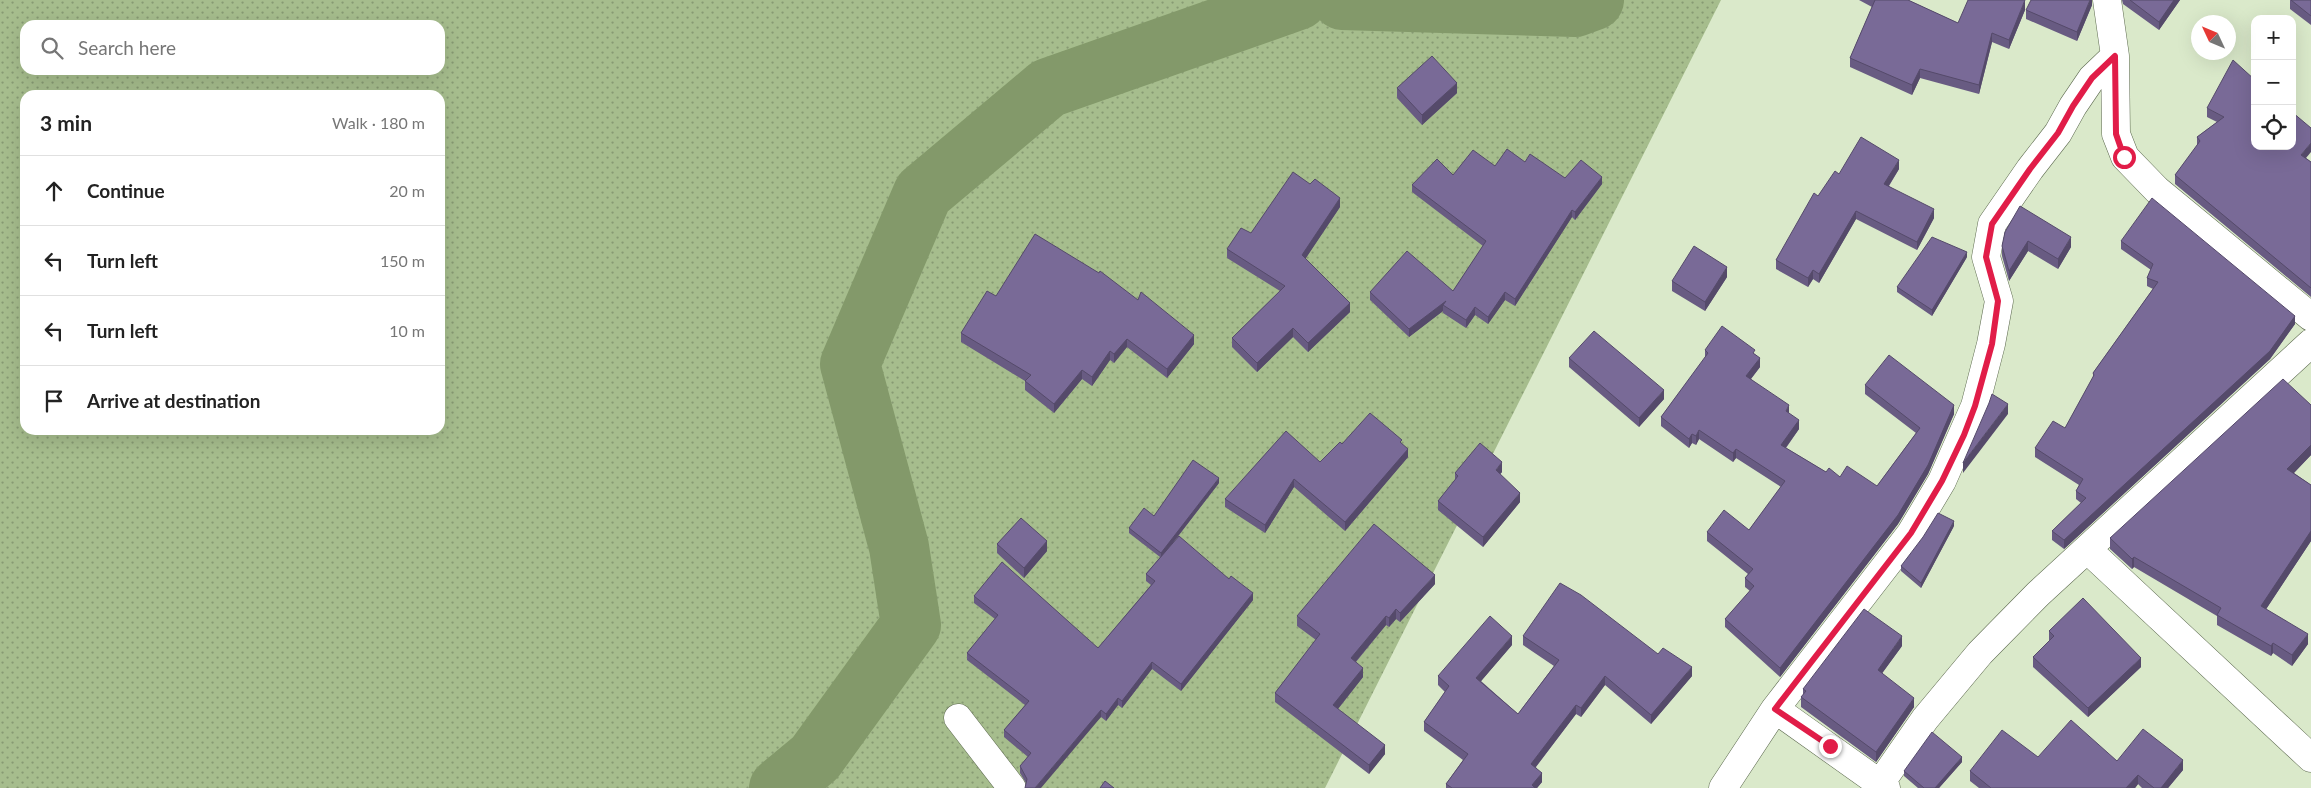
<!DOCTYPE html>
<html lang="en">
<head>
<meta charset="utf-8">
<style>
  body { margin:0; font-family:Lato,sans-serif; background:#f2f2f2; color:#222 }
  .controls { position:absolute; right:15px; top:15px; display:grid; overflow:hidden; border-radius:10px; box-shadow:0 5px 20px #0002 }
  .controls button { width:45px; height:45px; display:grid; place-items:center; padding:0; border:0; border-bottom:1px solid #e0e0e0; background:#fff; color:#222; font:25px sans-serif }
  .compass { position:absolute; left:2191px; top:15px; width:45px; height:45px; border-radius:50%; background:#fff; box-shadow:0 5px 20px #0002; rotate:314deg }
  .stop { position:absolute; width:15px; height:15px; margin:-11px; border:4px solid #e11d48; border-radius:50%; background:#fff }
  .stop.end { background:#e11d48; border-color:#fff; box-shadow:0 1px 5px #0008 }
  .list { margin:0; padding:0; list-style:none }
  h2 { display:flex; justify-content:space-between; align-items:center; height:65px; margin:0; padding:0 20px; font-size:21px }
  h2 small { font-size:16px; font-weight:400; color:#767676 }
  .list li { display:grid; grid-template-columns:32px 1fr auto; gap:15px; align-items:center; box-sizing:border-box; height:70px; padding:0 20px; border-top:1px solid #e0e0e0 }
  .list b { display:block; font-size:19px; white-space:nowrap }
  .list em { font-size:16px; font-style:normal; color:#767676 }
  .icon { flex:none; width:28px; height:28px; fill:none; stroke:currentColor; stroke-width:2; stroke-linecap:round; stroke-linejoin:round }
  .map { position:relative; flex:none; width:2311px; height:788px; overflow:hidden }
  .search { position:absolute; background:#fff; box-shadow:0 5px 20px #0002; left:20px; top:20px; width:425px; height:55px; display:flex; align-items:center; gap:12px; box-sizing:border-box; padding:0 18px; border-radius:15px; color:#767676; font-size:19px }
  .panel { position:absolute; background:#fff; box-shadow:0 5px 20px #0002; left:20px; top:90px; width:425px; height:345px; border-radius:15px }
  .map>svg:first-child { display:block }
</style>
</head>
<body>
<div class="map">
<svg width="2311" height="788" viewBox="0 0 2311 788">
  <defs>
    <pattern id="grass-dots" width="8" height="8" patternUnits="userSpaceOnUse" patternTransform="scale(1.25)"><rect width="8" height="8" fill="#a6bd8d"/><path d="M2 2h.1M6 6h.1" fill="none" stroke="#879a73" stroke-width="1.8" stroke-linecap="round"/></pattern>
  </defs>
  <rect width="100%" height="100%" fill="#dae9ca"/>
  <path fill="url(#grass-dots)" fill-rule="evenodd" d="M0,0H1721L1325,788H0ZM25,25H440V70H25ZM25,95H440V430H25Z"/>
  <g fill="none" stroke-linecap="round" stroke-linejoin="round">
    <path stroke="#83996a" stroke-width="60" d="M1342,0L1575,7L1594,0
      M779,788L815,758L911,625L899,547L850,364L923,193L1048,88L1298,0"/>
    <defs>
      <path id="minor" d="M2107,0L2115,56L2116,134L2125,157L2157,190L2311,317
        M2088,550L2311,758
        M1775,709L1886,788
        M958,718L1012,788
        M1723,788L1775,709L1911,533L1942,481L1975,406L1991,344L1999,301L1986,257L1992,224L2030,169L2058,133L2073,106L2092,78L2115,56
        M1877,788L1925,719L1980,653L2038,594L2311,343"/>
    </defs>
    <use href="#minor" stroke="#5c694e" stroke-width="29"/>
    <use href="#minor" stroke="#fff" stroke-width="28"/>
  </g>
  <path fill="#685b82" d="M1859,0H1908L1958,23L2025,10L2009,49L1992,42L1979,94L1920,78L1912,95L1850,67V58L1872,7Z
    M2122,0H2180L2159,30L2123,4Z
    M2290,0H2311V25L2290,9Z
    M2092,5L2077,41L2026,19V10Z
    M1397,88L1457,93L1422,125L1397,98Z
    M2207,108L2306,158L2311,162V297L2175,184V175L2197,146V137L2217,122L2207,117Z
    M1525,162L1565,178L1602,184L1575,220L1572,217L1515,306L1505,300L1488,324L1475,315L1466,328L1443,313V311L1409,337L1370,300V292L1453,291L1483,246L1412,192V185L1495,166Z
    M1899,169L1889,186L1934,218L1917,250L1856,219L1819,283L1813,279L1808,287L1776,269V260L1818,196L1839,174Z
    M1340,207L1305,259L1350,312L1308,352L1293,337L1257,372L1232,347V338L1280,291L1227,258V249L1251,233Z
    M2005,232L2071,247L2058,269L2028,251L2009,281L2002,256V246Z
    M2121,241L2295,324L2270,359L2064,549L2052,540V531L2081,503L2076,499V491L2079,485L2035,457V448L2065,428L2093,378V373L2153,289L2147,286V278L2151,270L2121,249Z
    M1967,257L1932,316L1897,292V287Z
    M1727,277L1705,311L1672,291V281Z
    M996,296L1194,344L1167,378L1127,347L1114,363L1110,360L1092,386L1082,379L1054,413L1025,390V381L961,342V333Z
    M1705,350L1755,354L1760,367L1751,379L1789,413L1799,429L1786,448L1826,472L1840,477L1877,486L1916,433L1865,394V385L1954,414L1928,474L1898,524L1780,677L1725,627V619L1750,591L1745,587V578L1748,574L1707,541V532L1749,530L1781,487L1736,458L1733,462L1699,439L1696,445L1692,443L1689,448L1661,426V417L1705,358Z
    M1569,358L1664,399L1639,427L1569,367Z
    M2311,405V455L2294,473L2311,485V541L2266,609L2308,644L2292,666L2273,653L2271,656L2217,625V616L2134,567L2132,569L2110,549V538Z
    M1342,444H1402L1408,457L1345,531L1294,487L1265,533L1225,507V499L1320,462Z
    M1502,472L1500,474L1520,502L1483,547L1438,510V501L1455,480V473Z
    M1219,483L1169,548L1253,600L1181,691L1152,669L1122,708L1118,705L1106,721L1101,717L1026,783L1020,773V766L1028,757L1004,737V730L1025,705L967,660V653L995,619L974,603V596L1098,648L1151,585L1146,581V574L1160,557L1129,533V528Z
    M1954,526L1921,588L1901,571V566Z
    M997,544L1047,551L1024,578L997,553Z
    M1435,584L1400,622L1396,619L1389,627L1386,625L1356,662L1363,677L1338,709L1385,754L1369,774L1275,702V693L1316,640L1297,626V616Z
    M2049,631L2141,667L2088,717L2033,667V657L2049,641Z
    M1523,636L1658,654L1692,676L1651,724L1605,685L1581,717L1576,714L1536,767L1542,782L1537,788H1446V784L1463,760L1424,731V722L1445,692L1438,685V676L1512,645L1481,681L1518,714L1554,666L1523,645Z
    M1902,646L1882,673L1914,707L1876,762L1801,707V697L1803,695V689Z
    M2038,757L2117,761L2183,770L2168,788H2142L2138,784L2135,788H1979L1970,781V771Z
    M1962,762L1939,788H1918L1904,776V771Z"/>
  <path fill="#554a6a" d="M2025,0V10L2009,49V40Z
    M2090,0H2092V5L2077,41V32Z
    M2174,0H2180L2159,30V22Z
    M1992,33V42L1979,94V85Z
    M1920,69V78L1912,95V85Z
    M1457,83V93L1422,125V115Z
    M2311,143V152L2301,164V155Z
    M1899,160V169L1884,193V184Z
    M1602,177V184L1575,220V212Z
    M1340,198V207L1302,264V255Z
    M1934,209V218L1917,250V242Z
    M1572,210V217L1515,306V299Z
    M1856,211V219L1819,283V274Z
    M2071,237V247L2058,269V259Z
    M2028,241V251L2009,281V271Z
    M1967,252V257L1932,316V310Z
    M1727,267V277L1705,311V302Z
    M1813,270V279L1808,287V278Z
    M1505,292V300L1488,324V317Z
    M1446,301L1443,305V311L1409,337V329Z
    M1350,303V312L1308,352V343Z
    M1475,307V315L1466,328V320Z
    M2295,316V324L2270,359L2064,549V540Z
    M1293,328V337L1257,372V363Z
    M1194,335V344L1167,378V369Z
    M1127,339V347L1114,363V354Z
    M1110,351V360L1092,386V377Z
    M1760,358V367L1746,385V376Z
    M1082,370V379L1054,413V404Z
    M1664,390V399L1639,427V418Z
    M2008,404V414L1963,473V463Z
    M1789,405V414L1786,411Z
    M1954,405V414L1928,474L1898,524L1780,677V668Z
    M1799,420V429L1781,454V445Z
    M1699,430V439L1696,445V436Z
    M1692,434V443L1689,448V439Z
    M2311,445V455L2287,480V469Z
    M1408,449V457L1345,531V522Z
    M1736,449V458L1733,462V453Z
    M1502,462V472L1496,479V470Z
    M1219,478V483L1161,558V553Z
    M1294,479V487L1265,533V525Z
    M1520,493V502L1483,547V537Z
    M1954,521V526L1921,588V583Z
    M2311,531V541L2261,617V606Z
    M1047,541V551L1024,578V568Z
    M2134,557V567L2132,569V559Z
    M1435,575V584L1400,622V613Z
    M1253,593V600L1181,691V684Z
    M1396,609V619L1389,627V618Z
    M1386,616V625L1351,667V658Z
    M2308,634V644L2292,666V655Z
    M1512,636V645L1476,687V678Z
    M1902,636V646L1878,679V670Z
    M2273,643V653L2271,656V646Z
    M2141,658V667L2088,717V708Z
    M1152,662V669L1122,708V701Z
    M1692,667V676L1651,724V715Z
    M1363,668V677L1333,715V705Z
    M1605,676V685L1581,717V708Z
    M1118,698V705L1106,721V714Z
    M1914,698V707L1876,762V752Z
    M1576,705V714L1531,773V764Z
    M1101,710V717L1041,788H1035Z
    M1385,745V754L1369,774V765Z
    M1962,757V762L1939,788H1935Z
    M2183,760V770L2168,788H2161Z
    M1542,773V782L1537,788H1532V785Z
    M2138,775V784L2135,788H2126Z"/>
  <path fill="#796a97" stroke="#554a6a" d="M1875,0H1908L1958,23L1968,0H2025L2009,40L1992,33L1979,85L1920,69L1912,85L1850,58Z
    M2031,0H2090L2077,32L2026,10Z
    M2130,0H2174L2159,22Z
    M2291,0H2311V16Z
    M1432,56L1457,83L1422,115L1397,88Z
    M2233,60L2255,80V146H2292V112L2311,128V143L2301,155L2311,162V288L2175,175L2200,141L2197,137L2224,117L2207,108Z
    M1861,137L1899,160L1884,184L1934,209L1917,242L1856,211L1819,274L1813,270L1808,278L1776,260L1814,193L1818,196L1835,171L1839,174Z
    M1507,149L1525,162L1530,154L1565,178L1581,160L1602,177L1575,212L1572,210L1515,299L1505,292L1488,317L1475,307L1466,320L1443,305L1446,301L1409,329L1370,292L1407,251L1453,291L1486,241L1412,185L1437,159L1453,175L1473,150L1495,166Z
    M1293,172L1310,184L1315,179L1340,198L1302,255L1350,303L1308,343L1293,328L1257,363L1232,338L1285,286L1227,249L1241,228L1251,233Z
    M2152,198L2295,316L2270,351L2064,540L2052,531L2086,498L2076,491L2083,479L2035,448L2053,421L2065,428L2094,375L2093,373L2158,282L2147,278L2153,264L2121,241Z
    M2020,206L2071,237L2058,259L2028,241L2009,271L2002,246L2005,232Z
    M1035,234L1099,273L1100,271L1138,300L1141,292L1194,335L1167,369L1127,339L1114,354L1110,351L1092,377L1082,370L1054,404L1025,381L1031,375L961,333L987,291L996,296Z
    M1932,237L1967,252L1932,310L1897,287Z
    M1694,246L1727,267L1705,302L1672,281Z
    M1722,326L1755,350L1753,353L1760,358L1746,376L1789,405L1786,411L1799,420L1781,445L1826,472L1829,468L1840,477L1847,466L1877,486L1920,428L1865,385L1889,355L1954,405L1928,465L1898,515L1780,668L1725,619L1754,586L1745,578L1753,569L1707,532L1724,510L1749,530L1785,481L1736,449L1733,453L1699,430L1696,436L1692,434L1689,439L1661,417L1708,353L1705,350Z
    M1594,331L1664,390L1639,418L1569,358Z
    M2283,379L2311,405V445L2287,469L2311,485V531L2261,606L2308,634L2292,655L2273,643L2271,646L2217,615L2221,608L2134,557L2132,559L2110,538Z
    M1992,394L2008,404L1963,463L1989,403Z
    M1370,413L1402,440L1400,442L1408,449L1345,522L1294,479L1265,525L1225,499L1286,431L1320,462L1340,442L1342,444Z
    M1480,443L1502,462L1496,470L1520,493L1483,537L1438,501L1458,476L1455,473Z
    M1193,460L1219,478L1161,553L1129,528L1144,508L1154,516Z
    M1938,513L1954,521L1921,583L1901,566L1923,537Z
    M1021,518L1047,541L1024,568L997,544Z
    M1374,524L1435,575L1400,613L1396,609L1389,618L1386,616L1351,658L1363,668L1333,705L1385,745L1369,765L1275,693L1320,634L1297,616Z
    M1179,536L1229,579L1231,576L1253,593L1181,684L1152,662L1122,701L1118,698L1106,714L1101,710L1035,788H1025L1027,779L1020,766L1031,753L1004,730L1029,701L967,653L998,615L974,596L1002,562L1098,648L1155,581L1146,574Z
    M1560,583L1581,595L1658,654L1663,648L1692,667L1651,715L1605,676L1581,708L1576,705L1531,764L1542,773L1532,785L1535,788H1452L1446,784L1468,754L1424,722L1449,686L1438,676L1490,616L1512,636L1476,678L1518,714L1559,660L1523,636Z
    M2083,598L2141,658L2088,708L2033,657L2054,636L2049,631Z
    M1864,609L1902,636L1878,670L1914,698L1876,752L1801,697L1806,691L1803,689Z
    M2071,720L2117,761L2143,729L2183,760L2161,788H2154L2138,775L2126,788H1991L1970,771L2002,730L2038,757Z
    M1932,732L1962,757L1935,788H1924L1904,771Z
    M1105,781L1114,788H1100Z"/>
  <g fill="none" stroke-linecap="round" stroke-linejoin="round">
    <path stroke="#e11d48" stroke-width="6" d="M1830,746L1775,709L1911,533L1942,481L1964,435L1975,406L1992,344L1998,301L1986,257L1992,224L2030,169L2058,133L2073,106L2092,78L2115,56L2116,134L2124,157"/>
  </g>
</svg>
<div class="controls">
<button>+</button>
<button>−</button>
<button><svg class="icon" aria-label="locate" viewBox="0 0 24 24"><circle cx="12" cy="12" r="6"/><path d="M12 2v4M12 18v4M2 12h4M18 12h4"/></svg></button>
</div>
<svg class="compass" viewBox="-18 -18 36 36"><path d="M0-13l5 13h-10z" fill="#e53935"/><path d="M0 13l5-13h-10z" fill="#767676"/></svg>
<div class="stop" style="left:2124px;top:157px"></div>
<div class="stop end" style="left:1830px;top:746px"></div>
<div class="search"><svg class="icon" aria-label="search" viewBox="0 0 24 24"><circle cx="10" cy="10" r="6"/><path d="M15 15l6 6"/></svg>Search here</div>
<section class="panel">
<h2>3 min<small>Walk · 180 m</small></h2>
<ul class="list">
<li><svg class="icon" aria-label="ahead" viewBox="0 0 24 24"><path d="M12 20V5M6 11l6-6 6 6"/></svg><div><b>Continue</b></div><em>20 m</em></li>
<li><svg class="icon" aria-label="left" viewBox="0 0 24 24"><path d="M17 20v-9H6M10 6l-5 5 5 5"/></svg><div><b>Turn left</b></div><em>150 m</em></li>
<li><svg class="icon" aria-label="left" viewBox="0 0 24 24"><path d="M17 20v-9H6M10 6l-5 5 5 5"/></svg><div><b>Turn left</b></div><em>10 m</em></li>
<li><svg class="icon" aria-label="arrive" viewBox="0 0 24 24"><path d="M6 21V4h12l-3 4 3 4H6"/></svg><div><b>Arrive at destination</b></div></li>
</ul>
</section>
</div>
</body>
</html>
